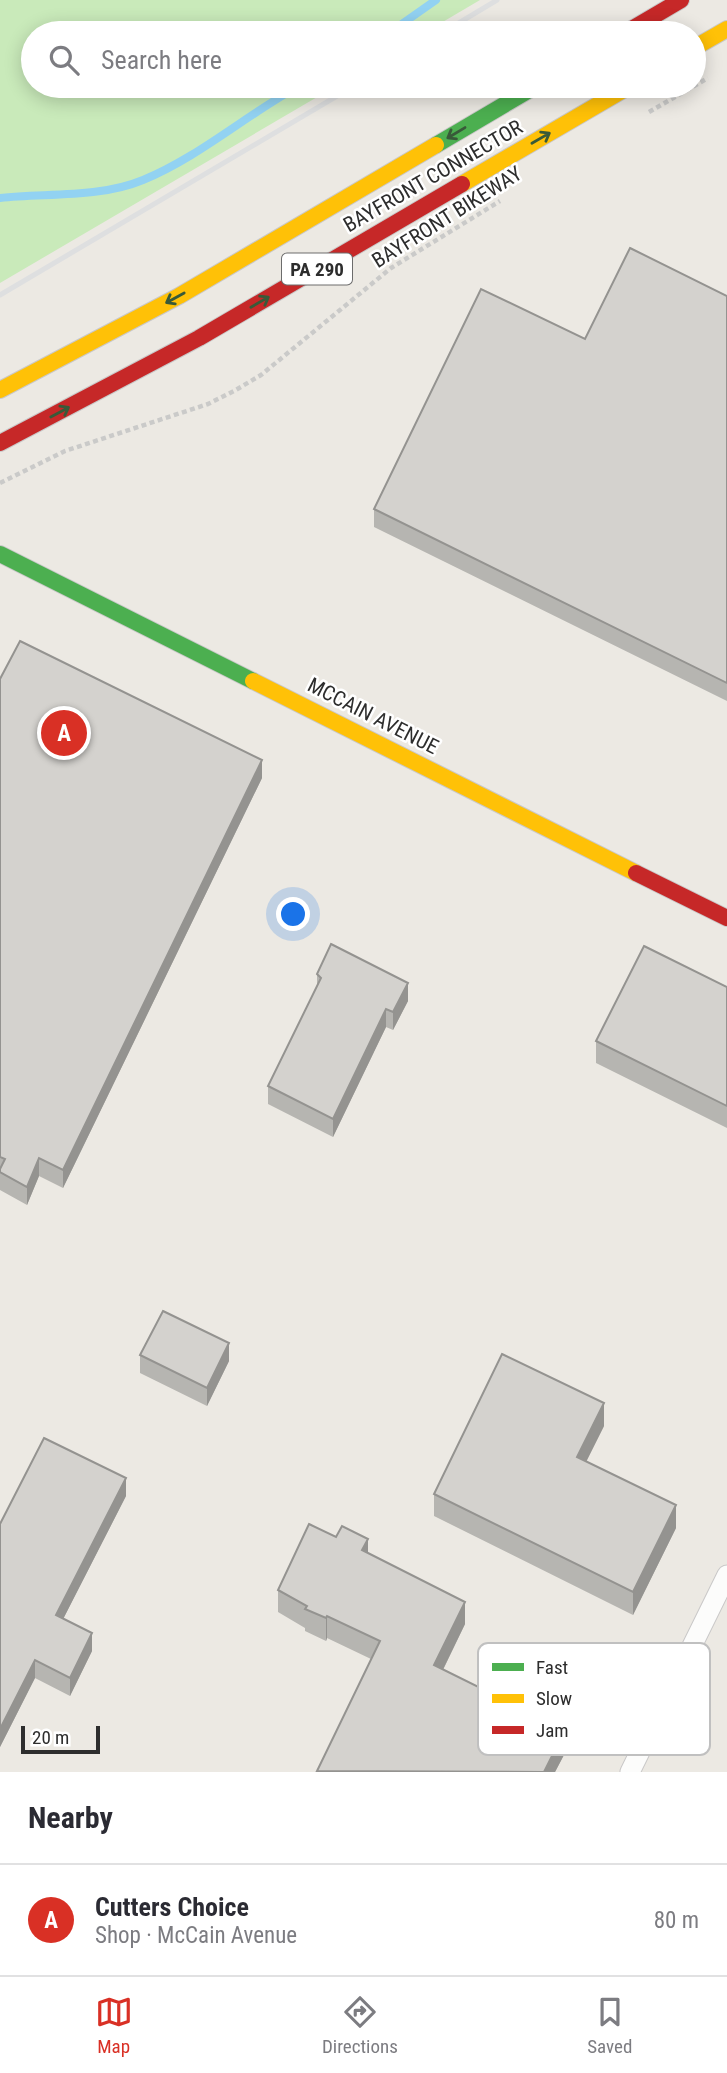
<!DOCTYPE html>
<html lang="en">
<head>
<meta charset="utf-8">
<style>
  body { margin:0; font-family:"Roboto Condensed",sans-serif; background:#f2f2f3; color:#2b2b33 }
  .scale { position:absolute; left:21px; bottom:18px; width:79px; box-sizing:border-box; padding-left:7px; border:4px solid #2d2d2d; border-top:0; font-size:19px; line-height:24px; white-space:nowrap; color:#2d2d2d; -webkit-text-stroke:5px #fff; paint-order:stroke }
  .you { position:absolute; left:294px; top:915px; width:24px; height:24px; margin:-18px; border:5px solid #fff; border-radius:50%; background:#1a73e8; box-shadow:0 0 0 10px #1a73e833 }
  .badge { display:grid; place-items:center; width:46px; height:46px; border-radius:50%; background:#d93025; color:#fff; font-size:23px; font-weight:700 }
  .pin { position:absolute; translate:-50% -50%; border:4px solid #fff; box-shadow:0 2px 7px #0006 }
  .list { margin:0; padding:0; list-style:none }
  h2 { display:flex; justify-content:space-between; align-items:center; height:91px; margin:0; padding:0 28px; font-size:30px }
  h2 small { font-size:23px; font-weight:400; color:#7c7c81 }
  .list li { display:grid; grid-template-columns:46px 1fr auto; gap:21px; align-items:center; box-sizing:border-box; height:112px; padding:0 28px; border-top:2px solid #e1e1e2 }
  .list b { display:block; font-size:26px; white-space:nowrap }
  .list p { margin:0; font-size:23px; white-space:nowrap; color:#7c7c81 }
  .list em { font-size:23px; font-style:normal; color:#7c7c81 }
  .icon { flex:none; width:38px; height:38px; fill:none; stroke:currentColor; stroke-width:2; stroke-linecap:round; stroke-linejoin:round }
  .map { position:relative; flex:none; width:727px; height:1772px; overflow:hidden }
  .search { position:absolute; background:#fff; box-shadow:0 4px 18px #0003; left:21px; right:21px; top:21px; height:77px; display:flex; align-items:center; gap:18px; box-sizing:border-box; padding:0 24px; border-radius:38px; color:#7c7c81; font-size:26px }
  .sheet { height:203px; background:#fff }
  nav { display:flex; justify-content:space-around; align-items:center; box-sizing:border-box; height:98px; border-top:2px solid #e1e1e2; background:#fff; font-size:19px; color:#7c7c81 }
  nav a { display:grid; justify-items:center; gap:4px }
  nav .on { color:#d93025 }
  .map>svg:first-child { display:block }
</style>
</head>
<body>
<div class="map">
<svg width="727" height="1772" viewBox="0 0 727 1772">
  <rect width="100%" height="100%" fill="#ece9e3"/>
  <path fill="#c9eaba" d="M0,0H480L424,33H33V86H336L0,283Z"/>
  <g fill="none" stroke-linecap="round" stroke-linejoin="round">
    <path stroke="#92d2f2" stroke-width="8" d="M389,33L436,0
      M0,198C46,193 100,198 143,180C199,157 246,115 299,86"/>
    <defs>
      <path id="street" d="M630,1772L727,1575"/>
      <path id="fast" d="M436,145L536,86
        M0,554L253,681"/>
      <path id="slow" d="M694,48L727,29
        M462,184L630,86
        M0,390L179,296L436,145
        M253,681L636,873"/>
      <path id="jam" d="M625,33L681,0
        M0,443L199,338L462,184
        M636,873L727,918"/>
    </defs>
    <use href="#street" stroke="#c9c8c8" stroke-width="21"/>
    <use href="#fast" stroke="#c9c8c8" stroke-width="18"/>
    <use href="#slow" stroke="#c9c8c8" stroke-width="18"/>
    <use href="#jam" stroke="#c9c8c8" stroke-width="18"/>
    <path stroke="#cacac9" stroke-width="4.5" stroke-dasharray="5 3.5" stroke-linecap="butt" d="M649,112L708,78
      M0,483L65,451L208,404L234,391L261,375L391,268L500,201"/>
    <use href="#street" stroke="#fcfcfb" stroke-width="19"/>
    <use href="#fast" stroke="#4caf50" stroke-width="16"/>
    <use href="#slow" stroke="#ffc107" stroke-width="16"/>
    <use href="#jam" stroke="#c62828" stroke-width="16"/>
    <path stroke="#dedfe0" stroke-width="5" d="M442,33L497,0
      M0,295L354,86"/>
  </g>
  <path fill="#b6b5b1" d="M727,296V701L374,527V509L585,339Z
    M0,679L262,778L63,1188L39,1176L27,1205L0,1190Z
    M317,974L408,1001L393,1030L386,1027L333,1137L268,1104V1086L317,987Z
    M727,987V1128L596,1063V1041Z
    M140,1355L229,1361L207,1406L140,1373Z
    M604,1426L586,1462L676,1528L633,1615L434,1516V1494Z
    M126,1496L63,1619L92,1651L70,1696L35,1678L0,1747V1524Z
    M368,1553L465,1624L443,1670L565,1753L555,1772H317L371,1659L327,1638L326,1641L305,1631V1628L278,1612V1590Z"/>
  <path fill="#949390" d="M262,760V778L63,1188V1170Z
    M408,983V1001L393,1030V1012Z
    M386,1009V1027L333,1137V1119Z
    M39,1158V1176L27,1205V1187Z
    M229,1343V1361L207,1406V1388Z
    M604,1403V1426L577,1480V1457Z
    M126,1478V1496L56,1633V1615Z
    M676,1505V1528L633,1615V1592Z
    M368,1539V1562L362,1550Z
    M465,1602V1624L434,1688V1665Z
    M327,1616V1638L326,1641V1618Z
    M92,1633V1651L70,1696V1678Z
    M35,1660V1678L0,1747V1729Z
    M565,1730V1753L555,1772H544Z"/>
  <path fill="#d4d2ce" stroke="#949390" stroke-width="2" d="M630,248L727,296V683L374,509L481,289L585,339Z
    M20,641L262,760L63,1170L39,1158L27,1187L0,1172V1169L5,1159L0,1157V679Z
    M331,944L408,983L393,1012L386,1009L333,1119L268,1086L321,978L317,974Z
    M644,946L727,987V1106L596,1041Z
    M163,1311L229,1343L207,1388L140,1355Z
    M502,1354L604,1403L577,1457L676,1505L633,1592L434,1494Z
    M44,1438L126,1478L56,1615L92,1633L70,1678L35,1660L0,1729V1524Z
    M309,1524L336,1537L342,1526L368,1539L362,1550L465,1602L434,1665L565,1730L544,1772L317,1771L380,1641L327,1616L326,1618L305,1609L307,1606L278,1590Z"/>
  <defs><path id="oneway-shaft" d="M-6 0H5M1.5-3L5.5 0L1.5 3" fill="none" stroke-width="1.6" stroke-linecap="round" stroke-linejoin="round" transform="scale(1.75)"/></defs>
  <g stroke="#385a39">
    <use href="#oneway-shaft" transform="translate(456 133) rotate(149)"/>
    <use href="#oneway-shaft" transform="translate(541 138) rotate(-30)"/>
    <use href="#oneway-shaft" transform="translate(175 298) rotate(151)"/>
    <use href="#oneway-shaft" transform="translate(260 302) rotate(-30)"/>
    <use href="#oneway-shaft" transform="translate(60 412) rotate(-28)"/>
  </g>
  <g text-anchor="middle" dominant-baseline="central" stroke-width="5" stroke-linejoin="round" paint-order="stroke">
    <rect fill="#fff" stroke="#6c6c6c" stroke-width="2" x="282" y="253.5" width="70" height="31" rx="5"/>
    <g font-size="19" font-weight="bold" fill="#2d2d2d">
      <text x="317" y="269">PA 290</text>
    </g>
    <g font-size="21" fill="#2d2d2d" stroke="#fff">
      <text transform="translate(433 176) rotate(-30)">BAYFRONT CONNECTOR</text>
      <text transform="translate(447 217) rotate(-32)">BAYFRONT BIKEWAY</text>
      <text transform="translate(373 716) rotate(27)">MCCAIN AVENUE</text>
    </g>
  </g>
  <rect x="478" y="1643" width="232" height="112" rx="10" fill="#fff" stroke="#c0c0c0" stroke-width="2"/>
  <rect x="492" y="1663" width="32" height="8" fill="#4caf50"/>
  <rect x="492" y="1694" width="32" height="9" fill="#ffc107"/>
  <rect x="492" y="1726" width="32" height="8" fill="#c62828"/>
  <g font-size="19" fill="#2d2d2d">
    <text x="536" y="1674">Fast</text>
    <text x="536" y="1705">Slow</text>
    <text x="536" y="1737">Jam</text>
  </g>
</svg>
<div class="scale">20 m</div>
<div class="you"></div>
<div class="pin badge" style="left:64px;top:733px">A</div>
<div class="search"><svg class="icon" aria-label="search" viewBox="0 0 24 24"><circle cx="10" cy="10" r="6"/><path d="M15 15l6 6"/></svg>Search here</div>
</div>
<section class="sheet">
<h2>Nearby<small></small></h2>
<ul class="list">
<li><span class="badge">A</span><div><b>Cutters Choice</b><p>Shop · McCain Avenue</p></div><em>80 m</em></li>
</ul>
</section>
<nav>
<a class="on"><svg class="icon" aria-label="map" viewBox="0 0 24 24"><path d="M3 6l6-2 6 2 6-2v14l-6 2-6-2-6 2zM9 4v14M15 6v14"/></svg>Map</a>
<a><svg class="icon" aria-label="directions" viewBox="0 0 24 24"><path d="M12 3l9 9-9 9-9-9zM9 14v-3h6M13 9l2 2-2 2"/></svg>Directions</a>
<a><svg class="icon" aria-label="saved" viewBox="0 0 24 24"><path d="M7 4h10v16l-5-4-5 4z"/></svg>Saved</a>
</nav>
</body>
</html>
